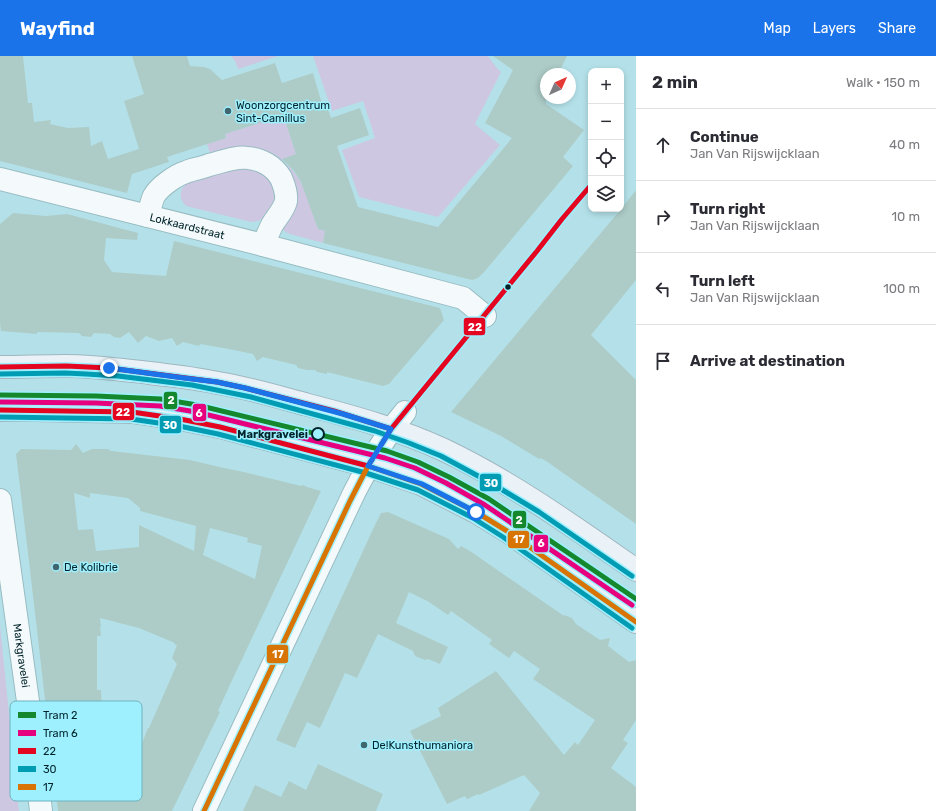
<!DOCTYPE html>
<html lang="en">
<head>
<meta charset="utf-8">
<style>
  body { margin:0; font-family:Rubik,sans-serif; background:#f2f2f3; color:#2b2b33 }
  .controls { position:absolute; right:12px; top:12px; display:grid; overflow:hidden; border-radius:8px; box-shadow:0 2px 6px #0003 }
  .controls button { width:36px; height:36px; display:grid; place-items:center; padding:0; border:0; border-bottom:1px solid #e1e1e2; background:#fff; color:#2b2b33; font:20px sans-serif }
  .compass { position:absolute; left:540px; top:12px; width:36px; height:36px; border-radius:50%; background:#fff; box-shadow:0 2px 6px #0003; rotate:45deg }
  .stop { position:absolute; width:12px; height:12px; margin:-9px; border:3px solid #1a73e8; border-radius:50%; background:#fff }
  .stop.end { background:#1a73e8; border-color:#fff; box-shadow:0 1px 4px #0008 }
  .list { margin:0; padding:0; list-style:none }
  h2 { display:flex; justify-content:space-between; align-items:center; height:52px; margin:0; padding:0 16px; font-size:17px }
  h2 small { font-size:13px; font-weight:400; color:#7c7c81 }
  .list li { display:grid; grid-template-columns:26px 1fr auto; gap:12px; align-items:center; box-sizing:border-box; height:72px; padding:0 16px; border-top:1px solid #e1e1e2 }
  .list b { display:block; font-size:15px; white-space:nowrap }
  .list p { margin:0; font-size:13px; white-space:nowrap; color:#7c7c81 }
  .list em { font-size:13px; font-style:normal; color:#7c7c81 }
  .icon { flex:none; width:22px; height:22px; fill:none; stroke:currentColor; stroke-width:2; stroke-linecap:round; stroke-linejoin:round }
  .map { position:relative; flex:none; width:636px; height:755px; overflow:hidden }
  header { display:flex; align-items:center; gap:24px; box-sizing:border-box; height:56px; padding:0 20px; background:#1a73e8; color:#fff }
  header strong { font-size:19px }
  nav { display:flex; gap:22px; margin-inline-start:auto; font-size:14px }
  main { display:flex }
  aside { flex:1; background:#fff }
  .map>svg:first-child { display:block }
</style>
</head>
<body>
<header>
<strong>Wayfind</strong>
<nav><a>Map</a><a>Layers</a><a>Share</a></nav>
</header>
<main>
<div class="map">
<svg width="636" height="755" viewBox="0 0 636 755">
  <rect width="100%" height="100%" fill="#b4e1e9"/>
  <path fill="#cdc7e2" d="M231,0H278L238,13L235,5Z
    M313,0H488L496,11L501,16L475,68L500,89L438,161L359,141L342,94L375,82L363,45L332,55Z
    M282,60L283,62L284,61L296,98L284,103L282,105C305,121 309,148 318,173L325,175L323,187L290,178C286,177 283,175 282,170C283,157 285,143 286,130C287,125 289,119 288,114C287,110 282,105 279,102C257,85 235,95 211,100L207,88L226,82L225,78Z
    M242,108L268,116L277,145L264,162L258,165L251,166L186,150C178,141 179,135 187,126Z
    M0,568L1,579L19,755H0Z"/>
  <path fill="#adccc7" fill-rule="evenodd" d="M0,0H23L28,47H32L34,66L51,64L50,68L68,72L89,71L91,90L102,85L108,103L139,93L124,45L144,38L132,0H187L190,10L204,11L210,13L222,24L275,7L282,27L313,17L322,48L326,47L331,62L360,52L369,79L337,90L358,151L438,171L512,82L485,67L513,14L493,0H567L558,18H546V48L584,74L563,101L573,110L485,215L478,222L472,224L323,187L325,175L318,173L301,126L294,115L282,103L296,98L284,61L283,62L282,60L225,78L226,82L167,101L169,106L132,118L127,137L0,105Z
    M636,134V224L591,279L636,324V468L546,405L540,402L539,403L501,380L451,356L621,153Z
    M13,157L46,160L67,158L138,177L137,184L106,182L104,204L112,216L166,220L174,185L440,252L444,264L389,328L383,330L327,316V318L317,316L315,314H307L298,312L296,309L263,301L257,305L253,298L229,293L200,288L199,290L183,286L177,290L172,282L159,285L146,280L138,287L129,276L120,282L114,281L110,278L94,277L91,281L82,280L79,277L37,276V278L1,275L0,267V168Z
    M76,388L83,397L92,393H108L111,395L190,404L224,412L244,416L301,430L303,429L307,431L321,435L228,633L218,655L220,656L172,755H58L30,514L16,398L21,393L71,394ZM74,437L90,442V437L128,442L140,452V455L196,470L194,495L139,469V491L96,495L93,473L78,474ZM210,472L248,482L247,486L262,490L255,523L203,499ZM100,562L139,572L175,587L174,588L177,589L172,602L177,608L149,672H148L142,687L139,707L111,702H103L101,634H97V580H101L100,571H101Z
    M388,456L449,483L458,493L461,490L470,495L564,560V559L572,562L576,568L600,584L610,582L608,590L629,606L636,604V664L623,684L628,687L611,712L636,731V755H529L540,737L524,719L479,739L478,738L467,743L465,740L447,748L410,675L441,660L438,652L496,615L564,699L575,686L578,689L595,664L533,623L540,613L514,595L509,602L489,588L492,584L451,555L448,559L429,546L409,536L396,567L448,591L440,608L428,603L425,604L415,600L413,595L378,578L357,622L345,617L320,672L307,666L295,692L276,684L374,471L381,457Z
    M318,708L383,738L376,755H243L255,729L281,741L289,725L306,734Z"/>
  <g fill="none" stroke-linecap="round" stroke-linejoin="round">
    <defs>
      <g id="minor">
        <path id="s1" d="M0,123L263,189L463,242L485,260"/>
        <path d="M148,160C150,154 151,146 154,140C159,131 176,119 186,116C193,113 202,112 209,109C222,106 235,100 248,102C261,103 274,110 281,122C284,129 287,137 286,145C284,154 276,162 272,169C269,175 266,182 263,189"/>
        <path id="s2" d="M0,444L32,674L41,755"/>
        <path d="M204,755L354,437C369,408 384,381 405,356"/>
      </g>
      <path id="major" d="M0,311C22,311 43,310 65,310C94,310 122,314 150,317C173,320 196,322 218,327C249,332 278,341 308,349C354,361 401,374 444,394C513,427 574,471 636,514
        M0,354H31L132,356L180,363L220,371L368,410L421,428L476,456L507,475L636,566"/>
    </defs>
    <use href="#minor" stroke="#98bcc2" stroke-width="24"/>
    <use href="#major" stroke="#9fb7c0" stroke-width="24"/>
    <use href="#minor" stroke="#f4fafc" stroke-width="22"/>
    <use href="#major" stroke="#eaf2f7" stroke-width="22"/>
    <defs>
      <path id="bus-1" d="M0,311L66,310L109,312L217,326L245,332L334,355L391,373
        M0,354L132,356L180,363L220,371L368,410L391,373L537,195L562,163L591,129"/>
      <path id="bus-2" d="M0,318L65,317L86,318L118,320L192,329L251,341L375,375L409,387L441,400L491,427L539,456L632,520
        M0,361L131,363L179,370L218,378L366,417L418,434L473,462L503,481L632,572"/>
      <path id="bus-3" d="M204,755L350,445L368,410L421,428L476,456L507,475L636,566"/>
    </defs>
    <use href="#bus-1" stroke="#9ef0ff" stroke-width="8"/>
    <use href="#bus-2" stroke="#9ef0ff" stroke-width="8"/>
    <use href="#bus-3" stroke="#9ef0ff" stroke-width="8"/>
    <use href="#bus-1" stroke="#e40521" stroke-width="5"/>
    <use href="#bus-2" stroke="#009cb4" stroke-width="5"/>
    <use href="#bus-3" stroke="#d77404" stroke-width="5"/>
    <defs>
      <path id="tram-1" d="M0,339L96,340L161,343L197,349L387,395L418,406L449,421L489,443L636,543"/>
      <path id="tram-2" d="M0,346L96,347L160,350L196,356L385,402L415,412L446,427L485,449L632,549"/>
    </defs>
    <use href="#tram-1" stroke="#9ef0ff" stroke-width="8"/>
    <use href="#tram-2" stroke="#9ef0ff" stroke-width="8"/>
    <use href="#tram-1" stroke="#15882e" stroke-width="5"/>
    <use href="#tram-2" stroke="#e6007e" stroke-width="5"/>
  </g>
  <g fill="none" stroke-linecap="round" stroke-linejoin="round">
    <path stroke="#1a73e8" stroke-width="5" d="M109,312L184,322L217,326L245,332L343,358L391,373L368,410L422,428L476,456"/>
  </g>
  <g fill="#40666d" stroke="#9ef0ff" stroke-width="1.5">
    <circle cx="228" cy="55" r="4"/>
    <circle cx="56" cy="511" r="4"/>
    <circle cx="364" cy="689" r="4"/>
  </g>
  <circle fill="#01242a" stroke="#9ef0ff" stroke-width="1.5" cx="508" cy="231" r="3.5"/>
  <circle fill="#9ef0ff" stroke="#01242a" stroke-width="2" cx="318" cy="378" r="6"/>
  <g text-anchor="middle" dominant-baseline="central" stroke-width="3" stroke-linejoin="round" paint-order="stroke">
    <g font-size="11" fill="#01242a" stroke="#9ef0ff" text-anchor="start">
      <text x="236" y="49">Woonzorgcentrum<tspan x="236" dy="13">Sint-Camillus</tspan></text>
      <text x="64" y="511">De Kolibrie</text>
      <text x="372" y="689">De!Kunsthumaniora</text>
    </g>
    <g font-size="11" fill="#01242a" stroke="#9ef0ff">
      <text stroke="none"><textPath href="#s1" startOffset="193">Lokkaardstraat</textPath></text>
      <text stroke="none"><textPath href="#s2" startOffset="157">Markgravelei</textPath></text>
    </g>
    <g font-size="11" font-weight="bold" fill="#01242a" stroke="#9ef0ff" text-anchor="end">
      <text x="308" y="378">Markgravelei</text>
    </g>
  </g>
  <rect x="10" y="645" width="132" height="100" rx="6" fill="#9ef0ff" stroke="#6fb3bf" stroke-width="1"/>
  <rect x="18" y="656" width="18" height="6" fill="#15882e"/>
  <rect x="18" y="674" width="18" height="6" fill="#e6007e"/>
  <rect x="18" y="692" width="18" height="6" fill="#e40521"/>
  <rect x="18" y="710" width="18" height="6" fill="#009cb4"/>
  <rect x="18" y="728" width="18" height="6" fill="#d77404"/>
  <g font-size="11" fill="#01242a">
    <text x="43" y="663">Tram 2</text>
    <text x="43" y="681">Tram 6</text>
    <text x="43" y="699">22</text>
    <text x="43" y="717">30</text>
    <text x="43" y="735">17</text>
  </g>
  <g stroke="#9ef0ff" stroke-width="1.5">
    <rect x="463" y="261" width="23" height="19" rx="4" fill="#e40521"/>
    <rect x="163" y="335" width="15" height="19" rx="4" fill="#15882e"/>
    <rect x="112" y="346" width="23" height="19" rx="4" fill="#e40521"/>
    <rect x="192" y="347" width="15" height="19" rx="4" fill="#e6007e"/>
    <rect x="159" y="359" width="23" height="19" rx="4" fill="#009cb4"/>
    <rect x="479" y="417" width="23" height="19" rx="4" fill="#009cb4"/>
    <rect x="512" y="454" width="15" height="19" rx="4" fill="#15882e"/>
    <rect x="507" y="474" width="23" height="19" rx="4" fill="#d77404"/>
    <rect x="533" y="478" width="16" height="19" rx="4" fill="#e6007e"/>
    <rect x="266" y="588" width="23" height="20" rx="4" fill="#d77404"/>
  </g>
  <g font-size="11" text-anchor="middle" font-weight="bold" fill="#fff">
    <text x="475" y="275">22</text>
    <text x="171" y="348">2</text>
    <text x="123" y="360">22</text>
    <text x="199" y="361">6</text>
    <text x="170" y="373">30</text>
    <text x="491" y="431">30</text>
    <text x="519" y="468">2</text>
    <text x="519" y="487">17</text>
    <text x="541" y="491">6</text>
    <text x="278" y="602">17</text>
  </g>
</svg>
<div class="controls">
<button>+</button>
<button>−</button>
<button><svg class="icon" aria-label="locate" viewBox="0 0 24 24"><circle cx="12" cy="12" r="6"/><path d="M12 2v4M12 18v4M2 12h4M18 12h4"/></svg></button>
<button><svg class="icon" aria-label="layers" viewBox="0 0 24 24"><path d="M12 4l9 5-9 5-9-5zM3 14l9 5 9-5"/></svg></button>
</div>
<svg class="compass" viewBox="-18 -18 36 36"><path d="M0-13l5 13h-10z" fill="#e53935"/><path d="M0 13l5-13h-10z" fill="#7c7c81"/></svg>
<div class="stop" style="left:476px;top:456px"></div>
<div class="stop end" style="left:109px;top:312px"></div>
</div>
<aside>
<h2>2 min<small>Walk · 150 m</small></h2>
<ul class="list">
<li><svg class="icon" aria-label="ahead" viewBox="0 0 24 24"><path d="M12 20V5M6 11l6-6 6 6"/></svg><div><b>Continue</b><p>Jan Van Rijswijcklaan</p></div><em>40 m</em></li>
<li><svg class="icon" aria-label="right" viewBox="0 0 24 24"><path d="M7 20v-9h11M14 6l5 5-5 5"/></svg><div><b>Turn right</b><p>Jan Van Rijswijcklaan</p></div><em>10 m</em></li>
<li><svg class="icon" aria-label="left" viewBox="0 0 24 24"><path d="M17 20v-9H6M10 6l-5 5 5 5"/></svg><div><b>Turn left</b><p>Jan Van Rijswijcklaan</p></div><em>100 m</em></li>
<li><svg class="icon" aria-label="arrive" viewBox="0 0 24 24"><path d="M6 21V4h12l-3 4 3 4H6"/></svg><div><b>Arrive at destination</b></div></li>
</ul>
</aside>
</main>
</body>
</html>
